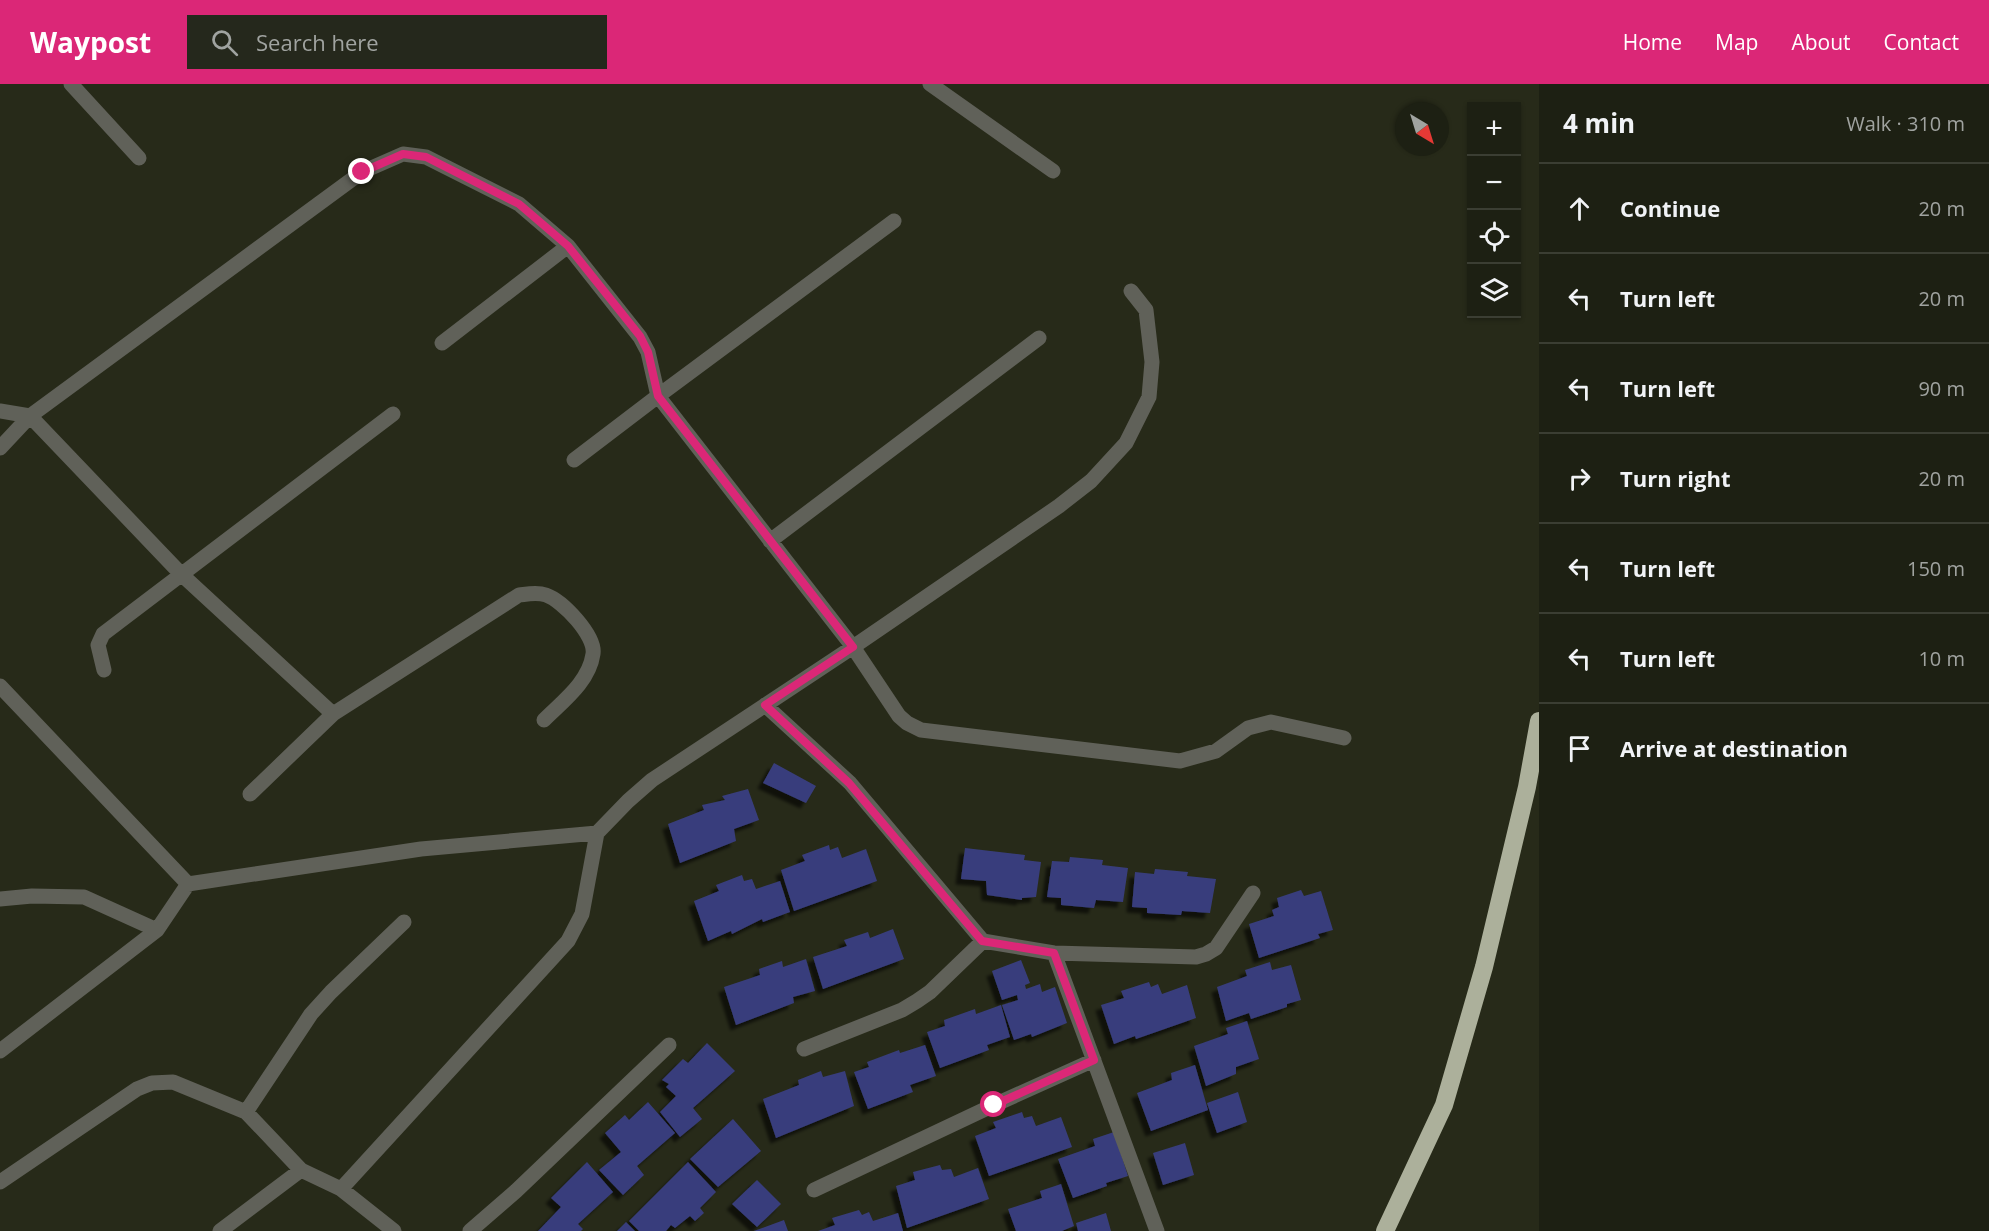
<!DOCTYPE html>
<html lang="en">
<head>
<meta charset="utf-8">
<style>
  body { margin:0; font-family:"Open Sans",sans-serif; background:#25281c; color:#f1f3f6 }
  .controls { position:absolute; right:18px; top:18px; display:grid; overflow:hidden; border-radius:0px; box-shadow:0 2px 4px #0004 }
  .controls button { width:54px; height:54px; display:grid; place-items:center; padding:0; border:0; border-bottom:2px solid #3b3e33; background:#1d2013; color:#f1f3f6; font:30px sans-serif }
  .compass { position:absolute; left:1395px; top:18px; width:54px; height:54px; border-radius:50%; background:#1d2013; box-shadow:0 2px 4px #0004; rotate:142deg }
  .stop { position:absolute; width:18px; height:18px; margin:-14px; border:4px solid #db2777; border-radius:50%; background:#fff }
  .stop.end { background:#db2777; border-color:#fff; box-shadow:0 2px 6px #0008 }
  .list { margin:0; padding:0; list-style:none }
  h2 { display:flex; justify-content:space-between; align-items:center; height:78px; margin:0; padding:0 24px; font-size:26px }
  h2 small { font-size:20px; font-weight:400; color:#a0a3a0 }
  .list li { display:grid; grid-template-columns:39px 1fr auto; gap:18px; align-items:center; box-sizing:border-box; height:90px; padding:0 24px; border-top:2px solid #3b3e33 }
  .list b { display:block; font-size:22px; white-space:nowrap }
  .list em { font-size:20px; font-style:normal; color:#a0a3a0 }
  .icon { flex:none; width:33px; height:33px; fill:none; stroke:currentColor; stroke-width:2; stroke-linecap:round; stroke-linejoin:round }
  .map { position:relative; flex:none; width:1539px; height:1147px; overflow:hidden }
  header { display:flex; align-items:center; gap:36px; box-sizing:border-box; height:84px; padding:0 30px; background:#db2777; color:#fff }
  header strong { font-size:28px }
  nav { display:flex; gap:33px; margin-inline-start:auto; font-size:21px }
  .search { width:420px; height:54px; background:#25281c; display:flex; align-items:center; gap:15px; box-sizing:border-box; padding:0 21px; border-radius:0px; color:#a0a3a0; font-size:22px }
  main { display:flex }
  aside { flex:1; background:#1d2013 }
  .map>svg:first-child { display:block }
</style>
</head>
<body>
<header>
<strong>Waypost</strong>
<div class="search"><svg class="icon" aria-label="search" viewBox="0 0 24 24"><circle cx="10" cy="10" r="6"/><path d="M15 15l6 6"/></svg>Search here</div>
<nav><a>Home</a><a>Map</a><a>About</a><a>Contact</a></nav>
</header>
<main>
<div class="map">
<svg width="1539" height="1147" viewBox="0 0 1539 1147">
  <defs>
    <filter id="shadow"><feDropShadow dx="-5.5" dy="5.5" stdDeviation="1.5" flood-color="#0009"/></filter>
  </defs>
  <rect width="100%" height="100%" fill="#272a19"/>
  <path fill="#383e7c" filter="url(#shadow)" d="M774,679L816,702L806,719L763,699Z
    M748,705L759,736L734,745L736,757L680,779L668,740L704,726L702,721L725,716L722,712Z
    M829,761L830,766L838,763L842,774L866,765L877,797L794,827L781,786L805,777L802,771Z
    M965,764L1025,771L1024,776L1041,778L1036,813L1022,814V816L987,811L986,797L961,795Z
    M1070,773L1103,776L1102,781L1128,784L1123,818L1096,816L1094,824L1061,821V814L1047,813L1052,777L1069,778Z
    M1155,785L1188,788L1187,792L1216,795L1210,829L1182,827L1181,831L1147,829V824L1132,823L1135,788L1154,790Z
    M742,791L744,797L752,795L756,805L780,797L790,828L763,838L762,835L732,850L731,847L708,857L694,817L719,807L716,801Z
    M1301,806L1304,812L1321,807L1333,846L1318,850L1320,854L1259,874L1249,840L1274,832L1272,826L1279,823L1277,814Z
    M893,845L904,875L823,905L813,873L847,862L844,856L868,848L870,854Z
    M806,875L815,907L793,913L794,919L736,941L724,903L760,891L759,885L782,877L783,883Z
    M1021,876L1030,899L1025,901L1026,905L1040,900L1042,908L1055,903L1067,939L1032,953L1031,950L1014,956L1002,921L1018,916L1017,911L1002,916L992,887Z
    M1270,878L1272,886L1291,881L1301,916L1287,920V923L1251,935L1249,929L1226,937L1217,903L1247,892L1245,886Z
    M1149,898L1151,903L1158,900L1162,910L1187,901L1196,934L1136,955L1135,952L1114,960L1101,921L1124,914L1121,907Z
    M1001,921L1010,953L987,961L989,966L940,984L927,948L945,942L944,936L975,925L976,930Z
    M1247,937L1259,975L1236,983V990L1206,1002L1194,962L1228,950L1226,944Z
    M707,959L735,987L693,1024L702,1035L680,1053L660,1028L676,1012L666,1003L669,1000L662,996L683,975L688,979Z
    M925,961L936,992L910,1001L913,1008L868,1025L854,988L869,983L867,978L899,966L900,969Z
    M1195,981L1208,1026L1151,1047L1137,1009L1172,996L1171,989Z
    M821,987L823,993L845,987L854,1022L776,1054L763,1015L799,1001L798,996Z
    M1238,1008L1247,1038L1217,1049L1207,1019Z
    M648,1018L675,1049L637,1082L644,1091L623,1111L599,1086L621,1068L605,1049L625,1031L629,1036Z
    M1022,1028L1024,1034L1032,1032L1036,1042L1061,1033L1072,1063L989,1092L975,1052L996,1044L993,1038Z
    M733,1035L761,1067L718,1103L690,1075Z
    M1114,1048L1128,1092L1106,1099L1107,1102L1073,1114L1058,1075L1095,1062L1093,1055Z
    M1185,1059L1194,1091L1163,1101L1153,1069Z
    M587,1078L613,1108L578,1140L583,1145L581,1147H538L561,1123L551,1114Z
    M688,1078L716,1108L700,1124L704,1129L695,1137L690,1132L675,1144L671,1141L666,1147H639L629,1137Z
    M940,1081L942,1086L951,1085L954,1093L978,1084L989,1115L907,1144L896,1102L915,1096L913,1088Z
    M757,1096L781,1120L757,1143L732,1120Z
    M1061,1100L1074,1142L1062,1147H1016L1008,1125L1042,1114L1040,1107Z
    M859,1126L862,1131L869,1128L873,1137L898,1129L903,1147H818L835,1141L832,1134Z
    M1106,1129L1111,1147H1078L1076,1139Z
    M784,1136L788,1147H754Z
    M626,1138L635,1147H617Z"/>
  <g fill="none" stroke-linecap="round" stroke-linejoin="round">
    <path stroke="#606159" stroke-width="15" d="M71,0L139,74
      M930,0L1053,87
      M442,259L568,162
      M0,327L30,332L362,88L403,70L426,73L519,120L568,162L640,253L648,268L658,312L853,563L899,632L907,639L921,646L1180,677L1216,667L1248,644L1271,638L1344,654
      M0,364L30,332L181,490L333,630L519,511C528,510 537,508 546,511C563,517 596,552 593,570C589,598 563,617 544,636
      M574,376L658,312L894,137
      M770,457L1039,254
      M104,586L98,561L103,550L393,330
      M0,602L188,800L421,765L597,749L628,717L652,696L853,563L1059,422L1091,397L1126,359L1149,313L1152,278L1146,226L1131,207
      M765,621L850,699L983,857L1054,869L1196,873L1206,870L1216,864L1253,809
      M250,710L333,630
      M0,815L32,812L84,813L157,846
      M1054,869L1157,1147
      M804,965L902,926L917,917L930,908L983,857
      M0,967L157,846L188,800
      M246,1028L311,930L331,908L404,838
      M0,1098L137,1005L152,999L173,998L246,1028L301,1086L341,1105L394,1147
      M341,1105L568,857L582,830L597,749
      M814,1106L994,1021L1094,976
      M220,1147L301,1086
      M470,1147L516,1107L669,961"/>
    <path stroke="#acb09b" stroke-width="18" d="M1385,1147L1444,1021L1484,883L1527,703L1539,637"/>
  </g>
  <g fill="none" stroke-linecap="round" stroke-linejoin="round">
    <path stroke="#db2777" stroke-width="8" d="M362,88L403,70L426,73L519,120L568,162L640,252L648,268L658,312L853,563L765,621L849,699L982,857L1054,869L1094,976L994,1021"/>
  </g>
</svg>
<div class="controls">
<button>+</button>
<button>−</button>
<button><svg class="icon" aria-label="locate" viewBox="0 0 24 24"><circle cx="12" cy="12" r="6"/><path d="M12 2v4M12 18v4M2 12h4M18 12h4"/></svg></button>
<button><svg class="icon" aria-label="layers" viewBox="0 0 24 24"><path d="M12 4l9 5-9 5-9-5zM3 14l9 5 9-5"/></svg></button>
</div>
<svg class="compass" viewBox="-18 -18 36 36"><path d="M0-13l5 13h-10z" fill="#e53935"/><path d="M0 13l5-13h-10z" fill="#a0a3a0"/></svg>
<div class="stop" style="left:994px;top:1021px"></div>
<div class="stop end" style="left:362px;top:88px"></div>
</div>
<aside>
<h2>4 min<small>Walk · 310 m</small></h2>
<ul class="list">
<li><svg class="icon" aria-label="ahead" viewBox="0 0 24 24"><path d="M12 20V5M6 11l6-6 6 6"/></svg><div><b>Continue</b></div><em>20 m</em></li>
<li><svg class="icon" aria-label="left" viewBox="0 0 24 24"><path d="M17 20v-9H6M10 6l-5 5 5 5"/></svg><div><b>Turn left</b></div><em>20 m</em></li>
<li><svg class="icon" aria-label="left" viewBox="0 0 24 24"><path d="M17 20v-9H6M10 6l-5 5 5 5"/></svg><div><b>Turn left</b></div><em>90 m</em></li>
<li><svg class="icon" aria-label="right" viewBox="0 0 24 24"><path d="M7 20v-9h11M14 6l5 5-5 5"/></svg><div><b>Turn right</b></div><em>20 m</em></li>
<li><svg class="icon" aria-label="left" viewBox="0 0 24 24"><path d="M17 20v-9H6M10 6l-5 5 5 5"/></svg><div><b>Turn left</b></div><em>150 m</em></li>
<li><svg class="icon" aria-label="left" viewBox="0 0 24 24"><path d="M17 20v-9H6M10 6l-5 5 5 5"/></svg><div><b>Turn left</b></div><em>10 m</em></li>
<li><svg class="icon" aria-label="arrive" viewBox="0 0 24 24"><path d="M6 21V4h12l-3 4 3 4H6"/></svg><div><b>Arrive at destination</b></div></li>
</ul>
</aside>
</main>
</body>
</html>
